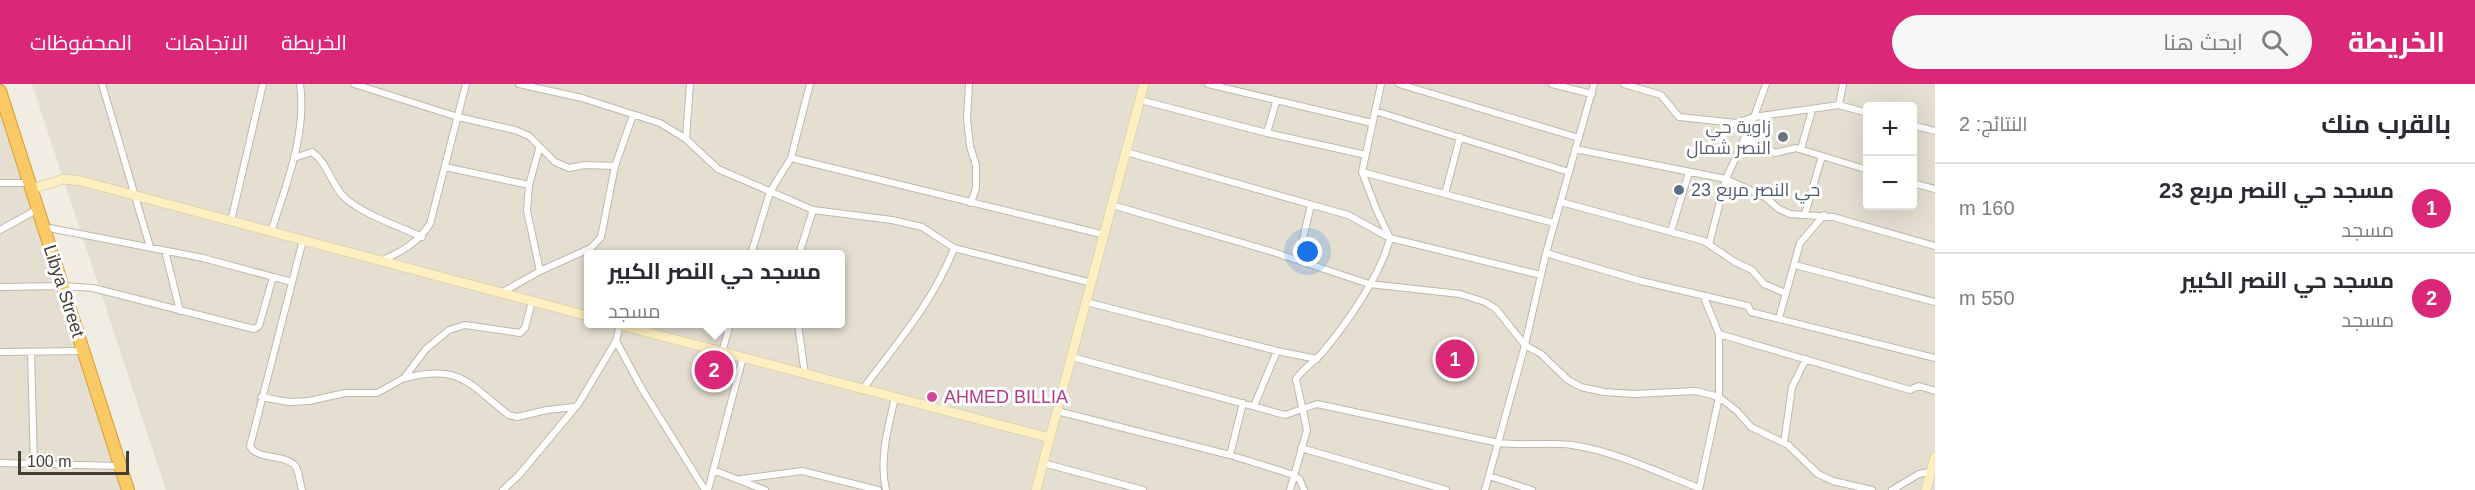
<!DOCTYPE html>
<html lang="ar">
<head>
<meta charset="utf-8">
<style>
  body { margin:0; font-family:Helvetica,Cairo,sans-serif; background:#f7f7f7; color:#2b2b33; direction:rtl }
  .controls { position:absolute; right:18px; top:18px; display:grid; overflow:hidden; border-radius:6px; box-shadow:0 6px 24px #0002 }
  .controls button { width:54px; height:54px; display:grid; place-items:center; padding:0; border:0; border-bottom:2px solid #e1e1e2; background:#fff; color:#2b2b33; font:30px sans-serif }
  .scale { position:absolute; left:18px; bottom:15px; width:111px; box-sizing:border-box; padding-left:6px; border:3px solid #433d34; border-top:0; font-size:16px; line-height:21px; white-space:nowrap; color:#433d34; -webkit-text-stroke:4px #fff; paint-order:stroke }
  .you { position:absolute; left:1308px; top:168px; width:21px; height:21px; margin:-15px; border:4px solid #fff; border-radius:50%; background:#1a73e8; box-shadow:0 0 0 9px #1a73e833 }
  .badge { display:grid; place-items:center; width:39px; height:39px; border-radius:50%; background:#db2777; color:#fff; font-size:20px; font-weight:700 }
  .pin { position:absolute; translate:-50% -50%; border:3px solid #fff; box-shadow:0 2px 6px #0006 }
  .popup { position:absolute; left:584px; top:166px; width:261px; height:78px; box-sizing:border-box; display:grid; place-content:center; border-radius:6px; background:#fff; filter:drop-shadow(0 2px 4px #0005); font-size:20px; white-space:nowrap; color:#7c7c81 }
  .popup b { font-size:22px; color:#2b2b33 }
  .popup::after { content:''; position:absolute; left:50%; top:100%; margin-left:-12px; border:12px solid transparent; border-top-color:#fff }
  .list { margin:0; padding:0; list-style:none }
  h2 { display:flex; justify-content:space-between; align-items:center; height:78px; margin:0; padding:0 24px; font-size:26px }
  h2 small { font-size:20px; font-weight:400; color:#7c7c81 }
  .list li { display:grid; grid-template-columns:39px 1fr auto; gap:18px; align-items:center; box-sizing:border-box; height:90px; padding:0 24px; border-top:2px solid #e1e1e2 }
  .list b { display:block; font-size:22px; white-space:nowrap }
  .list p { margin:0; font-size:20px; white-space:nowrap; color:#7c7c81 }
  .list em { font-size:20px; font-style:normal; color:#7c7c81 }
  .icon { flex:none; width:33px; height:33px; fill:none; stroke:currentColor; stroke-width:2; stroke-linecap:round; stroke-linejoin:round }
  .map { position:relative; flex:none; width:1935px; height:406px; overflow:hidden; direction:ltr }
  header { display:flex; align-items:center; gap:36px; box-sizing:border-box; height:84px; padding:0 30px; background:#db2777; color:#fff }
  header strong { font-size:28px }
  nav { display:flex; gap:33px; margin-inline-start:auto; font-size:21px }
  .search { width:420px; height:54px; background:#f7f7f7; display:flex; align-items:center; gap:15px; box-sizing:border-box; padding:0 21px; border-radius:33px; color:#7c7c81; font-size:22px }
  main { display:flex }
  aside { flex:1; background:#fff }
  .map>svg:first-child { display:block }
</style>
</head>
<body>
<header>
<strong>الخريطة</strong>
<div class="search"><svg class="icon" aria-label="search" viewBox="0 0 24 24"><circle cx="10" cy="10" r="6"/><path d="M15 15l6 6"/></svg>ابحث هنا</div>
<nav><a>الخريطة</a><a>الاتجاهات</a><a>المحفوظات</a></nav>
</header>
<main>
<aside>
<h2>بالقرب منك<small>النتائج: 2</small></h2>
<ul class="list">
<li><span class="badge">1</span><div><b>مسجد حي النصر مربع 23</b><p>مسجد</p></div><em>160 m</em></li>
<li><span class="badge">2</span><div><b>مسجد حي النصر الكبير</b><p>مسجد</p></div><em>550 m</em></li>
</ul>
</aside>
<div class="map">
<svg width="1935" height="406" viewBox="0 0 1935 406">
  <rect width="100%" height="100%" fill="#f1ede3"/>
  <path fill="#e5dfd1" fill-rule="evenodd" d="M32,0H1935V406H166ZM1868,22H1912V122H1868ZM588,170H840V240H588Z
    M0,27L124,406H0Z"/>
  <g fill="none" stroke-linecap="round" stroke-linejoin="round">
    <defs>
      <path id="street" d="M102,0L150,163
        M354,0L458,33L515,46L529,52L555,78L569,84L585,81L615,82
        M519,0L582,14L660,39L686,55L718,85L813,126L892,136L922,143L954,164L1092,199
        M969,0L967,35L970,62L976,81V104L971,119
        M1208,0L1372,39
        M1399,0L1579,54
        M1552,0L1592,10
        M1624,0L1661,11L1679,33L1736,39L1754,33L1839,21L1868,29
        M1140,16L1267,49L1276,18
        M1839,21L1843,0
        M1375,27L1569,88
        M1912,41L1935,47
        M1267,49L1366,71
        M1745,53L1775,69L1796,64L1868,86
        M686,55L690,0
        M539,65L529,101L527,127L540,187
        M1575,65L1726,95L1765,113L1779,125L1790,130L1833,133L1935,162
        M1801,65L1812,26
        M1126,68L1348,131L1390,154L1541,191
        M294,74L312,68C328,79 331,101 345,114C366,132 397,141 422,153
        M791,74L1105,151
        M445,83L529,101
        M1362,88L1554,139
        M0,99H29
        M1912,99L1935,105
        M1445,110L1460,53
        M1561,118L1704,157L1735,178L1752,186L1764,200L1785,209
        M1112,121L1273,168L1369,200L1460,210L1485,218L1496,225L1525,261L1541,270L1568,296L1581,303L1604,308L1634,310L1696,307L1719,313L1737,327L1751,343L1788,361L1818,390L1833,397L1872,406
        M1805,130L1822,72
        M231,137L263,0
        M44,143L203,174L292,198
        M0,146L38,125
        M1671,147L1689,88
        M271,148C286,101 307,50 300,0
        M1709,160L1726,95L1754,33L1766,0
        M165,167L180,227
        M1546,169L1641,197L1748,222L1751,228L1935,274
        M751,170L770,108L791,74L810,0
        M799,170L813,126
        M383,176C403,167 418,158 430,140L466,0
        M1298,176L1311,121
        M1795,181L1935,218
        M0,203L62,202L93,204L254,245L259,242L273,193
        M501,209L540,187L591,164L601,153L615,82L633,31
        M1086,218L1277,267L1317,275
        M1779,234L1800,159L1824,131
        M798,240L805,291
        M1719,250L1910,306L1919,302L1935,307
        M616,257L642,305L705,406
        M0,268L83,267
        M31,268L34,381
        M722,268L730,240
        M1072,273L1285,331L1317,320L1499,359C1523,362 1548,358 1572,361C1614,367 1660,389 1699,404
        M405,294C462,280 468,300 509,331L517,333L547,326L574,323
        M862,306C896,260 934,217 954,164
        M261,313L289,318L309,317L345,309H377L404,294L426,265L449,246L465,241L520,249L525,244L532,217
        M1254,322L1277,267
        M1057,327L1230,371L1243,319
        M1784,359L1792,303L1806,275
        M1301,364L1446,406
        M1230,371L1294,391L1300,396L1304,406
        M0,379L120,382
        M1043,379L1143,406
        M713,386L765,406
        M1489,392L1532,406
        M741,395L802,387L878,406
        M302,406C300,399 299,389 296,383C286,369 257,377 250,362L303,156
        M503,406L519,391L579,319L616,257L620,241
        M708,406L743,273
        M886,406C879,377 888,342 895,314
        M1290,406L1307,346L1296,295C1303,285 1314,278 1322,269C1347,239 1381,191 1390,154L1377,127L1362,88L1381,0
        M1485,406L1525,261L1546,169L1594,0
        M1699,406L1719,313V250L1703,211
        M1892,406L1919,390L1934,387"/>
      <path id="secondary" d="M32,105L64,95L81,97L588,232
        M616,240L1050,354
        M1036,406L1144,0
        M1926,406L1935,373"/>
      <path id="highway" d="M0,7L128,406"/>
    </defs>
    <use href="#street" stroke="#bfb8a9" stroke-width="8"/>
    <use href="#secondary" stroke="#d3c396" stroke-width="10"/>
    <use href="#highway" stroke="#d89e36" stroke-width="14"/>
    <use href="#street" stroke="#fff" stroke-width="6"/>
    <use href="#secondary" stroke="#fdefc1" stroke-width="9"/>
    <use href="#highway" stroke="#f9ca66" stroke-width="12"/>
  </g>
  <circle fill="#6b7280" stroke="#fff" stroke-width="2" cx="1783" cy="53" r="6"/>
  <circle fill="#5c6f8a" stroke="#fff" stroke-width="2" cx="1679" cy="106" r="6"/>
  <circle fill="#d1479c" stroke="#fff" stroke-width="2" cx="932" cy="313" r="6"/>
  <g text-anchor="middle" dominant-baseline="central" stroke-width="6" stroke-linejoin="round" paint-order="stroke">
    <g font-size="18" fill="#5b616d" stroke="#fff" text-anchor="end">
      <text x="1771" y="43">زاوية حي<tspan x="1771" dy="21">النصر شمال</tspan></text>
    </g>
    <g font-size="18" fill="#4e5e75" stroke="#fff" text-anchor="start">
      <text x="1691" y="106">حي النصر مربع 23</text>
    </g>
    <g font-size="18" fill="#433d34" stroke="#fff">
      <text transform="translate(64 207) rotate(72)">Libya Street</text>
    </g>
    <g font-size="18" fill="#b23c85" stroke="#fff" text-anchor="start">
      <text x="944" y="313">AHMED BILLIA</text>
    </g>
  </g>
</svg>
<div class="controls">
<button>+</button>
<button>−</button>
</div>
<div class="scale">100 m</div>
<div class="you"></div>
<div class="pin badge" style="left:1455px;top:275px">1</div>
<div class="pin badge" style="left:714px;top:286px">2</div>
<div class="popup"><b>مسجد حي النصر الكبير</b>مسجد</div>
</div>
</main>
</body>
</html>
